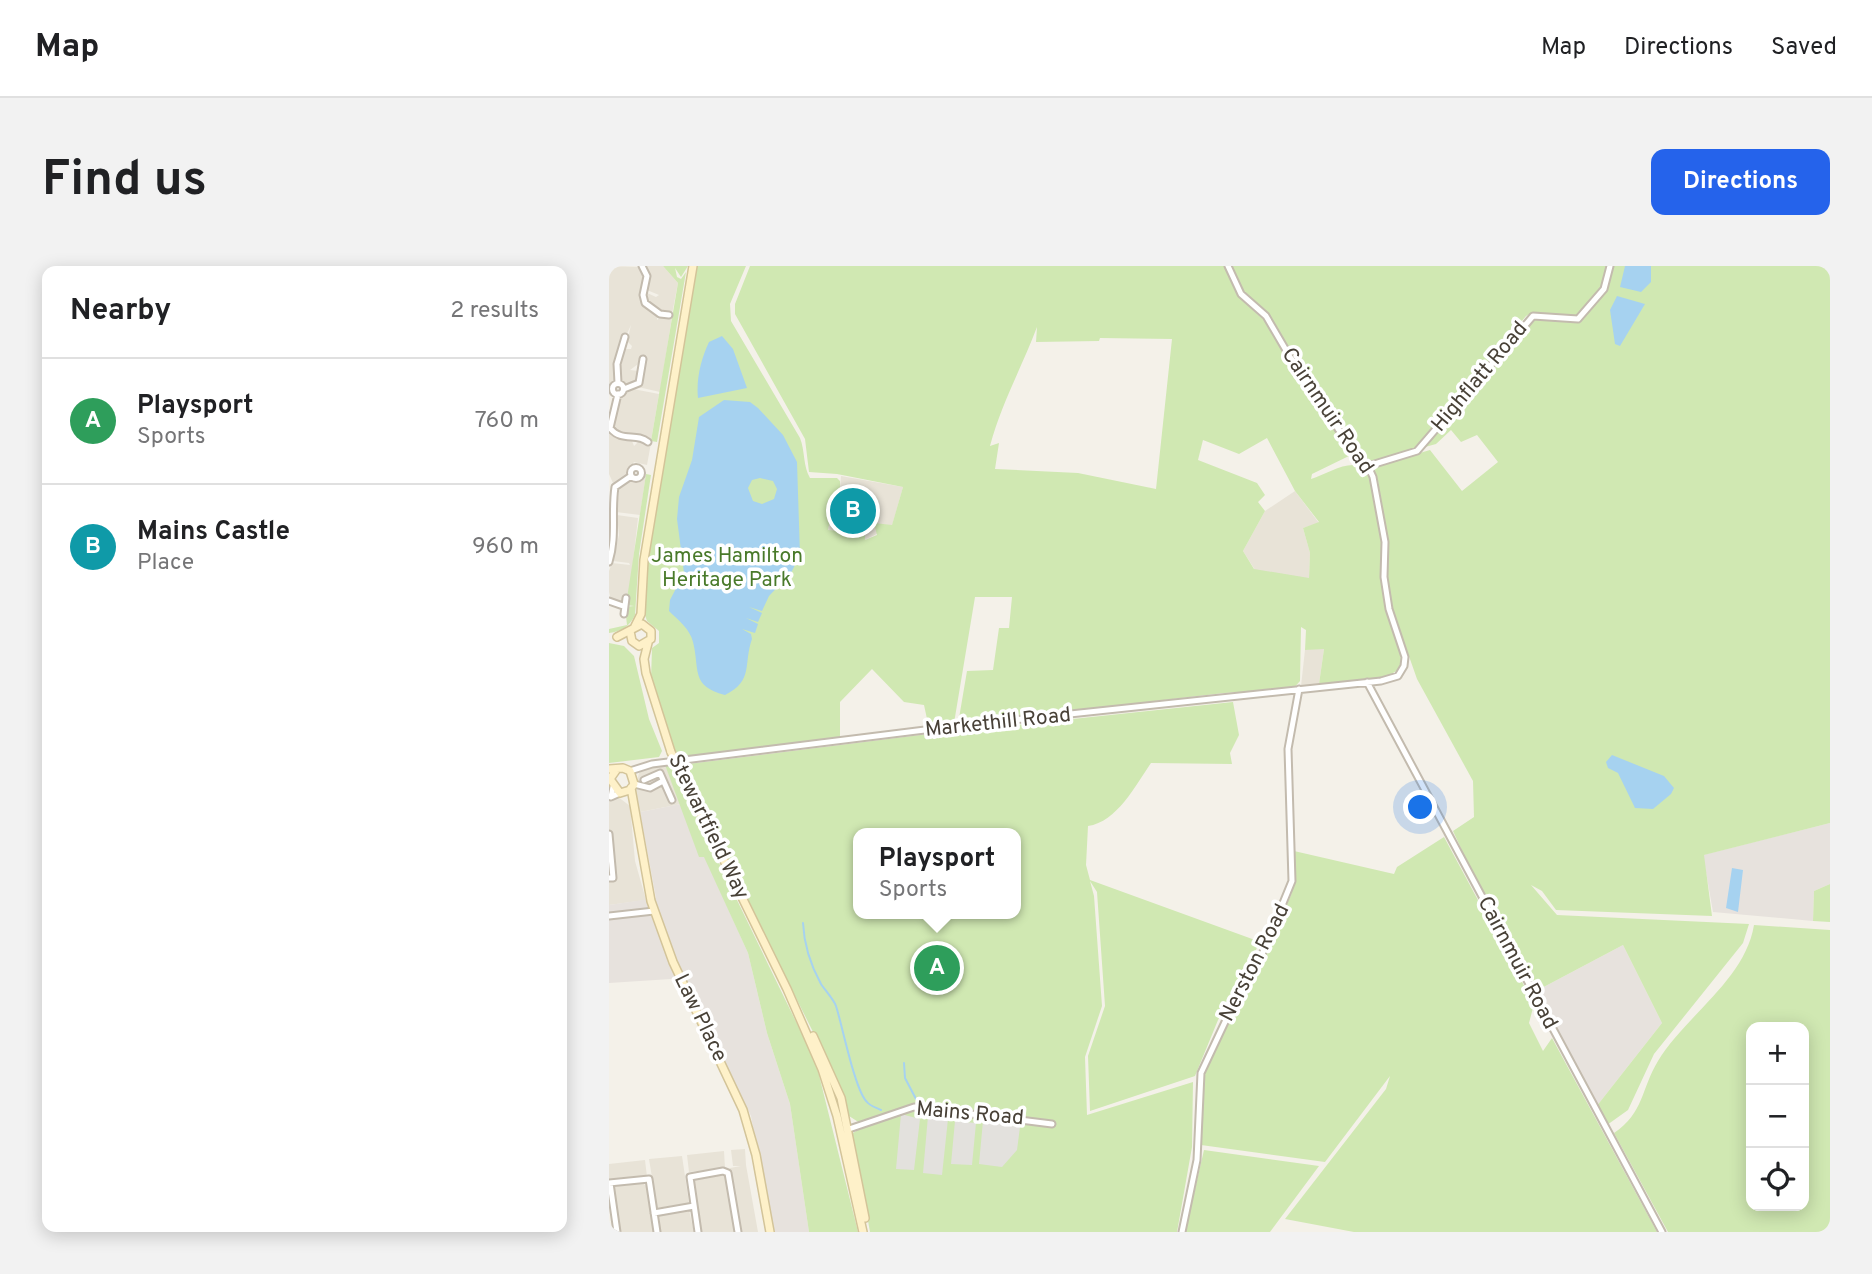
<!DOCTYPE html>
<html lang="en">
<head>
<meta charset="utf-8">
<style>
  body { margin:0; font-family:Overpass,sans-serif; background:#f2f2f2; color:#202124 }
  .controls { position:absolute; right:21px; bottom:21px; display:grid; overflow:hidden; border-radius:14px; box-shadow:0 4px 18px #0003 }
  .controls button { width:63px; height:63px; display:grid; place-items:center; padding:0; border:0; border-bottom:2px solid #e0e0e0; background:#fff; color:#202124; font:35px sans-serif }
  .you { position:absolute; left:812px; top:542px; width:24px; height:24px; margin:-18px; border:5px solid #fff; border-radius:50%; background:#1a73e8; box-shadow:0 0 0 10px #1a73e833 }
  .badge { display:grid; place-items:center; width:46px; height:46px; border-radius:50%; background:#2563eb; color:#fff; font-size:23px; font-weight:700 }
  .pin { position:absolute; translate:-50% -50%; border:4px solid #fff; box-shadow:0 2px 7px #0006 }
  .popup { position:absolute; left:244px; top:562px; width:168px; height:91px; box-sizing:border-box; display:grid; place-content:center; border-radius:14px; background:#fff; filter:drop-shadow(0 2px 5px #0005); font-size:23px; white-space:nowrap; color:#757577 }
  .popup b { font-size:26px; color:#202124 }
  .popup::after { content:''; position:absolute; left:50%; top:100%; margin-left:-14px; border:14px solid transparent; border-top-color:#fff }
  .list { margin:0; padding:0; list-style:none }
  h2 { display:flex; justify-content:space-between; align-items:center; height:91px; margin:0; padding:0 28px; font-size:30px }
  h2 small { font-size:23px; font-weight:400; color:#757577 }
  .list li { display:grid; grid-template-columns:46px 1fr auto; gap:21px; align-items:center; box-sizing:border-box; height:126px; padding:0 28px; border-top:2px solid #e0e0e0 }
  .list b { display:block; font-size:26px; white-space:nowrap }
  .list p { margin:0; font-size:23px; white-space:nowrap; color:#757577 }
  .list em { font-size:23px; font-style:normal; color:#757577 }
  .icon { flex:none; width:38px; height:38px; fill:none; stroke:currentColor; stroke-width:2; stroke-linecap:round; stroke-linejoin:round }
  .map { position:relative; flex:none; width:1221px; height:966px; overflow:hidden; border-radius:14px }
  header { display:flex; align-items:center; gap:42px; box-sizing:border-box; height:98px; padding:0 35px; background:#fff; border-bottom:2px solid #e0e0e0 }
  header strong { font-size:33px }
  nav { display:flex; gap:38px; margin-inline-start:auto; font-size:24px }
  .intro { display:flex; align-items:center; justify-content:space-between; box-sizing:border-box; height:168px; padding:0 42px }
  h1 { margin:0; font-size:49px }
  .button { padding:18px 32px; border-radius:14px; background:#2563eb; color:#fff; font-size:24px; font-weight:700 }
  main { display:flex; gap:42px; padding:0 42px }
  aside { flex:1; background:#fff; border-radius:14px; box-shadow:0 4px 18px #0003 }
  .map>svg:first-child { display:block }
</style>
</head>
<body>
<header>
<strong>Map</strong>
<nav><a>Map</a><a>Directions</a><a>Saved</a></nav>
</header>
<div class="intro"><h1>Find us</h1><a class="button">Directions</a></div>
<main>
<aside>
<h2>Nearby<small>2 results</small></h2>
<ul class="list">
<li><span class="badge" style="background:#2e9e5b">A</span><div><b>Playsport</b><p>Sports</p></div><em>760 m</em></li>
<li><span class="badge" style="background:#0f9aa8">B</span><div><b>Mains Castle</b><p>Place</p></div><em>960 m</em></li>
</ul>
</aside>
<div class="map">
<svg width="1221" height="966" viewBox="0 0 1221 966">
  <rect width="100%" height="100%" fill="#f4f1e9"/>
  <path fill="#e8e3d7" d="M0,0L31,1L36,11L31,28L35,40L48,48V54L53,50L63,51L51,126L29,121L35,112L36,93L21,104L30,105L26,117L19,119L11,115L9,102L12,89L15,83H22L23,80L18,75L22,59L6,94V115L0,120Z
    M35,0H54L69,17L63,48L46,43L38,35L36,26L47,31L50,29L38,24L40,13Z
    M24,123L50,128L42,175L31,169L18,171L3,162L11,132Z
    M0,166L13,174L23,175L25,180L32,173L40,179L42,177L38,199L25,196L18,207L4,217L0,208Z
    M37,208L31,249L7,246L11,219L19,214L29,215Z
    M232,210L294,221L283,260L256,274L255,267L219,264L222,248L230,238Z
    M686,225L710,257L694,262L701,287L700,313L646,304L634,285L656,245Z
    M8,249L29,252L20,331H15L13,337L2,334L0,326V305L3,297L21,299L20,297L4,295L10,269Z
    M712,381L715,383L710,418L692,420L696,384Z
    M56,499L72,538L31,546L25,529L30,507L37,502Z
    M0,524L21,540L26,595L37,634L0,639Z
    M136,883L137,899L149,966H132L121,902L132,900H124L122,884Z
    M115,885L116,902L80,906L78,889Z
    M73,890L80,937L48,942L40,893Z
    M36,894L38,911L0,915V898Z
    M112,909L116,910L126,966H93L84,914Z
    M34,917L37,920L45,966H10L4,921Z
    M80,944L85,966H51L50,950Z"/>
  <path fill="#e7e2dd" d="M72,538L139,687L158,767L181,838L200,966H162L142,850L81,725L62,713L0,717V639L47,632L31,546Z
    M1221,557V618L1205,625L1204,655L1104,646L1094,589Z
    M1014,679L1053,757L987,841L929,724Z"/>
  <path fill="#d0e8b2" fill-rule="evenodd" d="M54,0H79L72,11L66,2L68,11L72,13L77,6L48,176L42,175L69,17Z
    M88,0H137L121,38L122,55L191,172C196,184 194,201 201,212H228L231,215C232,238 223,243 219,264L256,267V274L268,269L265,257L283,259L294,221L228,208L200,206L196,173L126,48V38L141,0H615L630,31L658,57L683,103L712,132L720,153L744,188L703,208L702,213C722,207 746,188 761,208L774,270L775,326L792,386L791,403L777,411L710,418L715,383L696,384L697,364L692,361L691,415L684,423L615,427L349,458L358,405L384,404L390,362H400L403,331H366L345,457L320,462L315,439L295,436L263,403L231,436V473L68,491L42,413L43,382L50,377V365L38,355L35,346L37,295ZM428,61L427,76L490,75L491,72L563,73L547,223L469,207L386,203L390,177L381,180C392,138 413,101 428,61ZM658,172L686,225L710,256L694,262L701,287L700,312L645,303L634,285L656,245L649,236L656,229L648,217L589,194L594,174L630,188Z
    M621,0H1000L995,20L969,50L925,46L917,50L807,183L763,196L755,192L710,120L692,103L664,58L633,26Z
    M1004,0H1221V557L1095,589L1103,650L947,644L933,625L922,619L948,649L1140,658L1134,677L1045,788L1019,844L998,859L987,841L1053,757L1014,679L929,724L863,606L844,565L865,551L864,515L808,413L782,339L778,318L780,285L769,215L763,201L821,184L853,225L889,196L868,169L852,176L842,164L827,178L816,181L918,56L929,52L971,57L999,23Z
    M37,208L42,209L30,288L26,349C20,361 13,365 0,367V363L18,359L16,341L25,340L17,339Z
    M0,377L15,380L25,390L40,453L53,485L50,491L0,497Z
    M624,436L630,469L621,487L623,498L542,497C526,520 508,556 479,560L477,599L481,614L646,674L649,679L634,716L609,754L586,810L481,845L479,790L496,740L488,626L481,615L485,630L493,740L476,791L478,849L584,816L583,881L568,966H261L244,872V867L252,862L251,857L240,850L219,796L71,499L311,469ZM249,567H407V648H249Z
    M56,499L63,500L207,797L249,966H200L181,838L158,767L139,687L95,591H90Z
    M835,571L925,738L920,757L934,785L943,772L1048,966H745L676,953L777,823L781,810L716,896L592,879L595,808L611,771L638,726L682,629L686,614L685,585L785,608L788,601Z
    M1221,618V656L1204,655L1205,625Z
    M1145,659L1221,664V966H1059L1005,867C1035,847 1032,823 1049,795C1077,749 1136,714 1145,659ZM1142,761H1195V940H1142Z
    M595,884L710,900L661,966H576Z"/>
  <path fill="#e3e1dd" d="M292,848L311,853L305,904L287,903Z
    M319,850L339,853L333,909L314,907Z
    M346,855L367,857L363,899L342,898Z
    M374,855L411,861L408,884L393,901L370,898Z"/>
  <path fill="#a6d2f0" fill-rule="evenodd" d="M1016,0H1042V16L1032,26L1011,21Z
    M1008,30L1036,38L1011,80L1006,78L1001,44Z
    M113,70L124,83L138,122L89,132C87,113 92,93 100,76Z
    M115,134L141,136L149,142L174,169L188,196L191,289L182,307L160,330L153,345L140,341L153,347L149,356L137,352L149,358L146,367L133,363L142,368L143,373C134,398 145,415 116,429C81,420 91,403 84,376C81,363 69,354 60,345L61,334L75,307L68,253L70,231L83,194L90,151ZM151,212L164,215L168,223L165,233L153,238L144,235L139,222L143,214Z
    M1003,489L1055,510L1065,522L1062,528L1044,543L1026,542L1009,507L999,502L997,496Z
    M1123,602L1134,604L1129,646L1117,642Z"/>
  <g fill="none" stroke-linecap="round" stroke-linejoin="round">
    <path stroke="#a6d2f0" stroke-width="2" d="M194,657C195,679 201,698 212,718C216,724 225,734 227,740C233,758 246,825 258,836C261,840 268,842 272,844
      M295,797L296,812L307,833"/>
    <defs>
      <path id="street" d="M33,0L38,10L34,29L36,37L51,48L60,49
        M9,117L8,98L16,71
        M3.5 123a5.5 5.5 0 1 1 11 0a5.5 5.5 0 1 1-11 0Z
        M15,123L30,117L34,93
        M9,128L1,162C13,177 27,166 39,176
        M759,200L808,185L924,50L969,53L995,23L1001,0
        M21.5 207a5.5 5.5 0 1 1 11 0a5.5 5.5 0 1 1-11 0Z
        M0,296C8,270 2,247 6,221L22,210
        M0,335L14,340
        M15,348L17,332
        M758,416L1053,966
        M21,505L43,498L348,460L772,415L789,410L795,400L796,391L780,343L775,311L776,276L764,211L759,200L729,163L713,130L681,91L657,50L632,28L619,0
        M35,514L51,507L63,534
        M25,518L41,522L54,515
        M4,521L2,531L11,527
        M0,568L4,612H0
        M0,650L45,645
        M240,863L305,841L443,858
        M0,917L40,913L48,966
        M1,917L8,966
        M45,947L85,940
        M89,966L81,911L114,905L119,907L129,966
        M573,966L588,894L592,807L616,756L647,703L683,615L679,483L690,423"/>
      <path id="secondary" d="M26,360L32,348L35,294L84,0
        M8,371L33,358L42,365V373L30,380L23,375L21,365
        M39,377L35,393L37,407L62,486
        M0,503L14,502L21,505L25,518L21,524L11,527L1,513L8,503
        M75,513L178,723L213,803L228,850L254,966
        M22,522L42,635L64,696L134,844L147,889L161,966
        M204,770L232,832L256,952"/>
    </defs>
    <use href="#street" stroke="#c3bbae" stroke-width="9"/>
    <use href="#secondary" stroke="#d3c499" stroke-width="10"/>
    <use href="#street" stroke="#fff" stroke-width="5"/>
    <use href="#secondary" stroke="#fef1c9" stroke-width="7"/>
    <defs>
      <path id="secondary-bridge" d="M62,486L75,513"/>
    </defs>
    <use href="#secondary-bridge" stroke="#d3c499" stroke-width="10" stroke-linecap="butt"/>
    <use href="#secondary-bridge" stroke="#fef1c9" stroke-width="7"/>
  </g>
  <g text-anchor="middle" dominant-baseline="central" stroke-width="7" stroke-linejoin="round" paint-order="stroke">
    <g font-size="21" fill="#484137" stroke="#fff">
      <text transform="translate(871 111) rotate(-50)">Highflatt Road</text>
      <text transform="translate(718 145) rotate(56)">Cairnmuir Road</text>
      <text transform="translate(389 457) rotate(-6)">Markethill Road</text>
      <text transform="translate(99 561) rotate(64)">Stewartfield Way</text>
      <text transform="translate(646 697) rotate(-63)">Nerston Road</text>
      <text transform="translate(908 697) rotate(62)">Cairnmuir Road</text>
      <text transform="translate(91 752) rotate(64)">Law Place</text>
      <text transform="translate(361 848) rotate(5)">Mains Road</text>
    </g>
    <g font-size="21" fill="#497a2a" stroke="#fff">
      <text x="118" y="290">James Hamilton<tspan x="118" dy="24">Heritage Park</tspan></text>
    </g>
  </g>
</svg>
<div class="controls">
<button>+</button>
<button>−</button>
<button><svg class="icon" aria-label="locate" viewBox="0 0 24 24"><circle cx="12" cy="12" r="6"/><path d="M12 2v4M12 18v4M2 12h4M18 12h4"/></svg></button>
</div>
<div class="you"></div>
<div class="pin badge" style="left:328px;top:702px;background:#2e9e5b">A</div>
<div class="popup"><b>Playsport</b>Sports</div>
<div class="pin badge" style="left:244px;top:245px;background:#0f9aa8">B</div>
</div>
</main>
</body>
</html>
